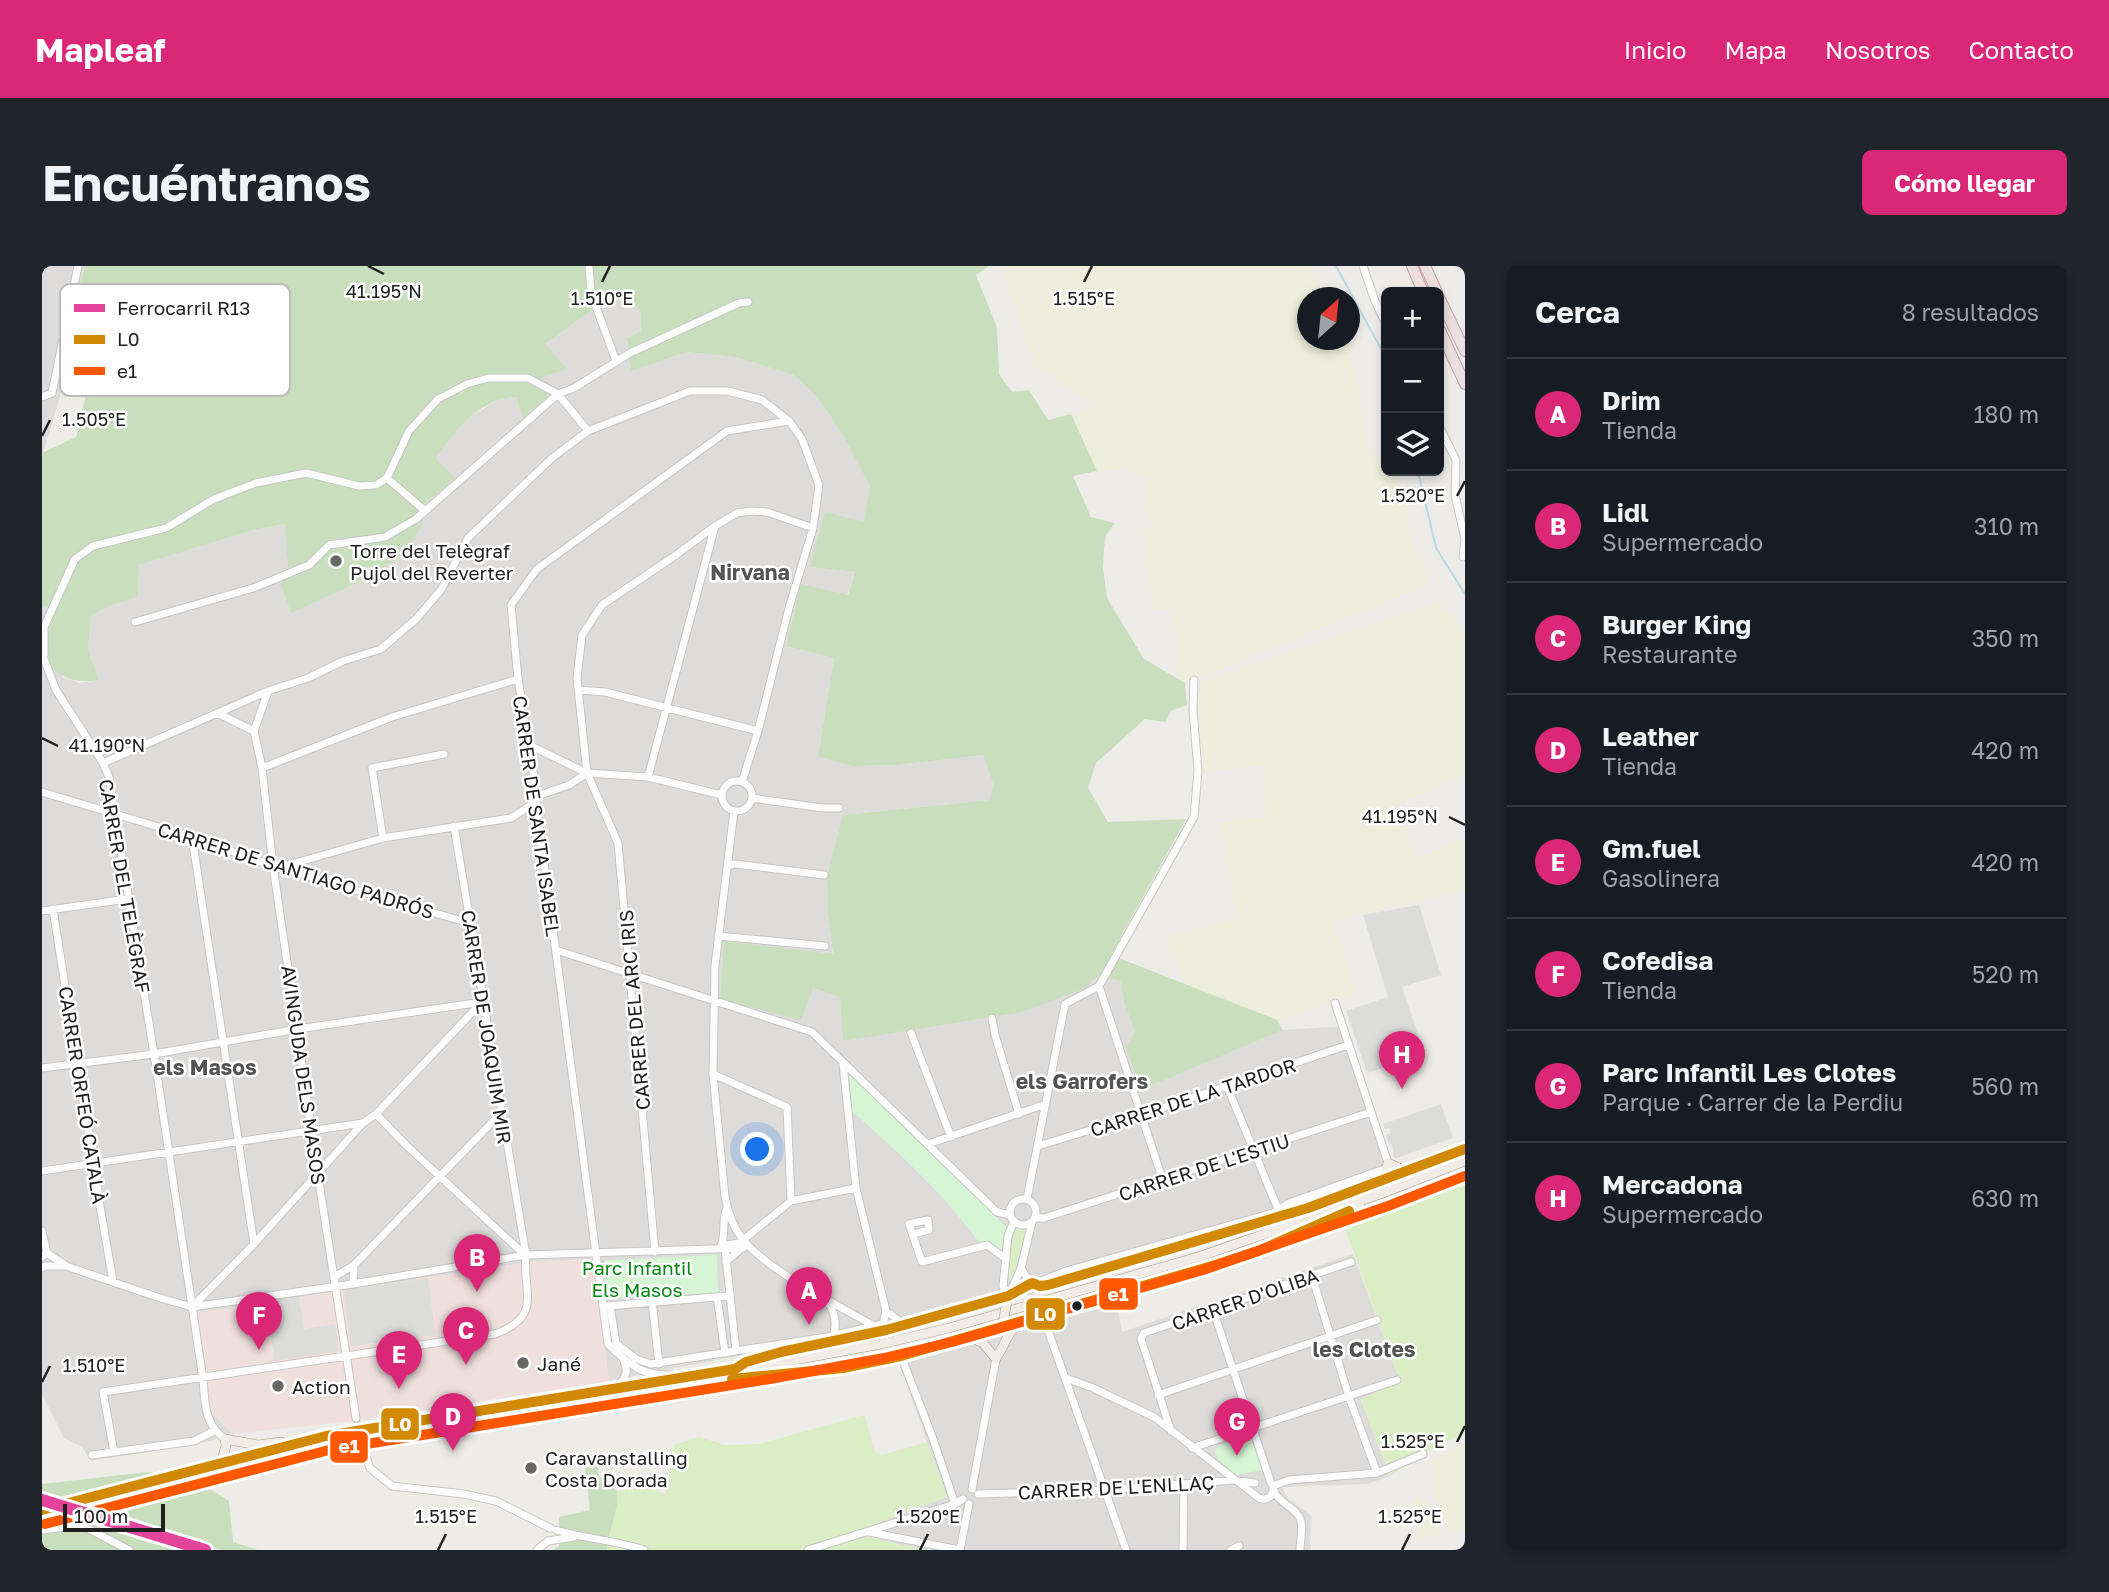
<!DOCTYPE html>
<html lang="es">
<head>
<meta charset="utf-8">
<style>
  body { margin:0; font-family:"Golos Text",sans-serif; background:#20242c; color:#f1f3f6 }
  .controls { position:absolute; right:21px; top:21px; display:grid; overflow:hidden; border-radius:10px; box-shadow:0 4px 10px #0003 }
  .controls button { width:63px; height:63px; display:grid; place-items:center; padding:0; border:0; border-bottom:2px solid #363941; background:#171b24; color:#f1f3f6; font:35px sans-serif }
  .compass { position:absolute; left:1255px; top:21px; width:63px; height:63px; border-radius:50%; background:#171b24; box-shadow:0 4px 10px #0003; rotate:27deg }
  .scale { position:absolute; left:21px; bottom:18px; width:102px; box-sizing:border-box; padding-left:7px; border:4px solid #202020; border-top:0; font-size:19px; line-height:24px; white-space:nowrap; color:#202020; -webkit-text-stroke:5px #fff; paint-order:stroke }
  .you { position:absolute; left:716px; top:884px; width:24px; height:24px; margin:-18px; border:5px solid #fff; border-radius:50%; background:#1a73e8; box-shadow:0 0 0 10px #1a73e833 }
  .badge { display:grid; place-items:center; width:46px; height:46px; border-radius:50%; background:#db2777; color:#fff; font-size:23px; font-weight:700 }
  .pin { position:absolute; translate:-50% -58px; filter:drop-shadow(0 2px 4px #0008) }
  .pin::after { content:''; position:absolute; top:37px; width:24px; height:21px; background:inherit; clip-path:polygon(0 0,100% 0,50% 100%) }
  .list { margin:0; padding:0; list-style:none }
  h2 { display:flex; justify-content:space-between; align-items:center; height:91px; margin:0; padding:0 28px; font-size:30px }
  h2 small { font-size:23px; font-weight:400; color:#9ea1a6 }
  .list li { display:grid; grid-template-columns:46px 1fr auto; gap:21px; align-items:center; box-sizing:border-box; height:112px; padding:0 28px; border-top:2px solid #363941 }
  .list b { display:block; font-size:26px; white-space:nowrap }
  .list p { margin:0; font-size:23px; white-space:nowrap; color:#9ea1a6 }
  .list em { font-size:23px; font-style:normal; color:#9ea1a6 }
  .icon { flex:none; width:38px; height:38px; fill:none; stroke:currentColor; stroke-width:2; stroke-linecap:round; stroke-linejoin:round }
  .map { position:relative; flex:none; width:1423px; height:1284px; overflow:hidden; border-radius:10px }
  header { display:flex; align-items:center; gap:42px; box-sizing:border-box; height:98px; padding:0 35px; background:#db2777; color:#fff }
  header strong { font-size:33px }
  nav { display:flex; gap:38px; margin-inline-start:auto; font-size:24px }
  .intro { display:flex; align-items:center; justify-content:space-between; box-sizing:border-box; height:168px; padding:0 42px }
  h1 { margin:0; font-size:49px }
  .button { padding:18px 32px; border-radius:10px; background:#db2777; color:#fff; font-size:24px; font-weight:700 }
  main { display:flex; gap:42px; padding:0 42px }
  aside { flex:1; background:#171b24; border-radius:10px; box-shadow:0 4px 10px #0003 }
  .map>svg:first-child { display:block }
</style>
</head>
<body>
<header>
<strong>Mapleaf</strong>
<nav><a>Inicio</a><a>Mapa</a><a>Nosotros</a><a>Contacto</a></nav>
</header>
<div class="intro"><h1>Encuéntranos</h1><a class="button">Cómo llegar</a></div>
<main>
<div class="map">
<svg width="1423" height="1284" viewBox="0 0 1423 1284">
  <rect width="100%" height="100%" fill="#eeece8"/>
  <path fill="#dddcda" d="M0,0H43L34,34L22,92L18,130L0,191Z
    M588,30L599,47V65L585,72L589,105L645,86L693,91L752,109L776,132L801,169L829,220L822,256L768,301L813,306L805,329L744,380L792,392L776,491L810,500L855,499L941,489L951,517L948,534L801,549L785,610L786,649L791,689L682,675L678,733L771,722L799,731L801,775L1043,722L1056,710L1079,715L1082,737L1093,766L1099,824L1241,764L1304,760L1352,906L1214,955L830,1071L710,1087L567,1115L551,993L495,995L155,1047L169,1146L192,1168L156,1178L49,1195L40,1181L22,1172L0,1128V341L15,338L20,411L38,417L57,414L46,384L49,350L67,340L95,331L96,299L211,264L244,258L246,300L239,320L249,346L315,317L360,291L380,260L382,239L413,213L394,192L412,166L428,151L459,132L474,131L481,151L500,111L503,78L550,44Z
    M1311,988L1358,1115L1319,1134L1348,1210L1325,1218L1240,1221L1245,1231L1270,1250L1268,1277L1269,1284H882L838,1274L833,1257L905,1231L858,1100L894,1084L1074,1036L1080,1066Z"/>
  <path fill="#f0e0dd" d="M552,993L567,1115L321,1154L192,1168L169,1146L154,1047L495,995Z"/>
  <path fill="#ece0e7" d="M36,1241L180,1284H146L31,1248Z"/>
  <path fill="#dcdcda" d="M1377,639L1399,709L1360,721L1383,788L1325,807L1304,745L1346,731L1321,649Z
    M1399,838L1411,872L1352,893L1350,878H1347L1344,869L1349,867L1347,862L1343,863L1341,858Z
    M386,1012L393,1069L309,1080L302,1024Z
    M257,1031L262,1063L293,1058L297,1085L233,1095L223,1036Z"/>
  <path fill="#edeedb" d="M959,0H1267L1282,31L1266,32V74H1305L1309,82L1326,181L1337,201H1344V205H1357L1371,277L1386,310L1384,320L1143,417L1137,413L1130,343L1111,344L1099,263L1110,261L1102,235L1103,211L1082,202L1055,205L1029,148L1054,140L992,99Z
    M1398,336L1423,369V509L1355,539L1374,592L1423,572V623L1291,655L1316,727L1235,754L1143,718L1125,672L1196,651L1177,556L1225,550L1220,500L1161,506L1160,416Z
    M1423,1177V1264L1407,1266L1390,1223V1195Z
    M1375,1229L1388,1240L1399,1268L1373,1273L1371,1234Z"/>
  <path fill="#daedc5" d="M1412,911L1423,914V1166L1381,1188L1348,1210L1319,1133L1358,1115L1301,957Z
    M974,963H983L986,969L973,1013L970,1015L967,1014L969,982Z
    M818,1150H823L832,1185L840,1189L885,1176L905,1231L833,1258L838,1274L882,1284H565C566,1265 578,1242 575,1225L604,1221L624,1228L632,1179L657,1171L683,1179L717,1178Z"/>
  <path fill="#c8debc" d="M43,0H947L934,9L955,61L957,108L970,126L987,124L1006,154L1029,148L1055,205L1031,210L1049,251L1073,257L1064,269L1062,282L1061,301L1065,332L1102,393L1143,417L1145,439L1129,445L1124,456L1103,453L1054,497L1046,522L1066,556L1144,553L1069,689L1235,754L1241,764L1099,824L1084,781L1093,766L1082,737L1079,715L1056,710L1043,722L980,746L801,775L798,731L771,722L759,754L678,733L682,675L791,688L786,649L785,610L801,549L948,534L951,517L941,489L855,499L810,500L776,491L792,392L744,380L759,318L806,329L813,306L768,301L783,246L822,256L828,220L801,169L776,132L752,109L693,91L645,86L589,105L585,72L599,65V47L588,31L550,44L503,78L525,103L500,111L506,131L481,152L474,131C438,132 413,165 394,192L413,212L382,239L380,260L360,291L315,317L249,347L239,320L246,300L243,258L211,264L97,299L95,331L67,340L49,350L46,384L57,414C35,417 23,414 7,400L6,367L15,339L0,341V191L2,186L34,171L46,120L22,92L34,34Z
    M552,1187L557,1210L575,1225C578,1242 566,1265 565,1284H511L517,1280V1251L548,1244L542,1193L546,1189Z
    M105,1206C134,1210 162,1217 187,1235L191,1276L216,1284H180L36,1241L32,1248L146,1284H0V1248L13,1245L9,1232L0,1229V1218Z"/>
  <path fill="#d5f5d5" d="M807,802L966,963L962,987L948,976L936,975C901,927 855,885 810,845Z
    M675,989L676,1027L563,1032L559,999L564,994Z
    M1208,1170L1220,1204L1195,1209L1176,1194L1173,1186L1174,1181Z"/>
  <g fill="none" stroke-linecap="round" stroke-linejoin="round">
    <path stroke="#badae3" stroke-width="2" d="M1294,0L1344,92
      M1376,205L1394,282L1423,328"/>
    <path stroke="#c5c3c0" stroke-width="7" stroke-dasharray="7 3.5" stroke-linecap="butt" d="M314,1152L319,1177"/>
    <defs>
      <path id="minor" d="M547,0L549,27L574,95
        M1321,0L1333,35L1344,58
        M0,131L10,127L36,0
        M1397,160L1414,194L1413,229L1423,273L1421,291
        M345,212L382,244
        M93,356L214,321L267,299L287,279L343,271L374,253L516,128L532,122L588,87L697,37L706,36
        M537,424L563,426L716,465
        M226,425L212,465L220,502L231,600L279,929L314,1152
        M175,447L212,465
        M485,478L545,507L606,511L680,529
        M61,497L226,425L266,412L301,395L339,383L374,353L399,324L426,272L510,192L546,165L648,125H686L720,134L747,155L760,173L777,219L771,262L747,342L716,465L700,516
        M220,502L350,451L476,413
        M606,511L673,260
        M680 530a15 15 0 1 1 30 0a15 15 0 1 1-30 0Z
        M0,526L150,571L231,600L427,657
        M495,530L527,519L545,507
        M710,532L780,542H797
        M692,545L673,700L671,808L683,931C686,946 690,959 699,971C722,1003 796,1039 832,1060
        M150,571L212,978
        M341,572L330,502L402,488
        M686,600L693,598L782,609
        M239,601L341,572L469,552L494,536
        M11,643L45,860L55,897L56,929L71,1015
        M0,645L85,633
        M676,670L783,680
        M514,684L770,766L955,946L968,949
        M1057,720L1152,551L1156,505L1151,444L1152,414
        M1057,720L1121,915
        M1293,737L1346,897
        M950,752L953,769L977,848
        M869,767L909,871
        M801,798L814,922L844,1045L841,1058
        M0,802L112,788L256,763L440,736
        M671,808L745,841L749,935
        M1185,820L1236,943
        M334,848L366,881L483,989
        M886,878L1004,838
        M996,880L1120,842L1306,779
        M0,905L321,857
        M968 946a13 13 0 1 1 26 0a13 13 0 1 1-26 0Z
        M985,933L1023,738L1057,720
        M993,952H1002L1329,846
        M0,965L5,987
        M871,968L887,964L886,954L867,958L880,996L945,979L964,993
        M701,974L749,935L814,922
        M678,982C685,969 679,955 685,942
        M683,982L694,1085
        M683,982L685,979L703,976
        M613,986L576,577L545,507L535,412L540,369L560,339L634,289L673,260L695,247L709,245L725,246L771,262
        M0,991L5,987L23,999
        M684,996L702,980
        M0,1002L3,1000H24L115,1031L150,1041L311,1018L484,989L701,982
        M979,1002L986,1014L994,1019
        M1270,1010L1307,1131L1335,1207
        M292,1011L312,999L458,848
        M311,1018L312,999
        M992,1018L1024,1005L1231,947L1247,937L1345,902
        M966,1030L961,1020L966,970L972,955
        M967,1030L979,1002L990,956
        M675,1031L683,1087
        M784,1033C792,1045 796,1056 791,1071
        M610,1035L617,1098
        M151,1040L212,978L321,857L334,848L440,736
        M565,1040L686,1030
        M568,1040L574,1077L594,1093L609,1098L785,1071L841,1058
        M1171,1044L1229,1217
        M844,1045L863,1059
        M1001,1050L1084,1284
        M859,1090L890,1170L913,1238
        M643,1112C633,1108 624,1110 614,1108C594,1106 579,1091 566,1078L494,536L495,530L476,413L469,339L495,303L685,165L747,155
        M1024,1112L1051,1122L1112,1151L1217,1232C1226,1236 1232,1229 1231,1220
        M574,1122C583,1113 587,1107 582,1095
        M1116,1129L1335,1054
        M1129,1165L1099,1073L1102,1067L1309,996
        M183,1173C162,1158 163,1137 161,1113L112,788L67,511L61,497L14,424L2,393V361L33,293L51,280L124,262L172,233L214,217L264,207L317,220L334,219L345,212L367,165L396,133L425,118L446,112H486L516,128L546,165
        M319,1177L328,1202L350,1220L422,1228L454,1235L508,1262
        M1150,1182L1355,1114
        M72,1186L61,1126L453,1068C502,1050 480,1026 484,989L412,560
        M50,1189L152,1175L172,1165
        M1231,1220L1247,1214L1335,1207L1381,1188
        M930,1223L954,1093
        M1232,1225C1237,1238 1256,1242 1259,1255C1261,1264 1258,1275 1258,1284
        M936,1228L1064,1224L1191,1214L1213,1217
        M0,1264L39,1259L87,1284
        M514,1264C543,1273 573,1274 602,1284
        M827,1266L917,1284
        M495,1284L506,1275L532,1271
        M766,1284L913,1238L921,1233
        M918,1284L927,1238
        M1141,1284L1142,1218
        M1189,1284L1197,1280"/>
      <path id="major" d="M1339,912L1344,907L1346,897L1364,905
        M928,1071L941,1077L954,1093
        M955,1090C963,1080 964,1069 974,1060
        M700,1098L739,1086L863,1059L1266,942L1423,883
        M635,1114L645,1117L801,1102L859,1090L1170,1000L1216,985L1318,940
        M179,1197L184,1180L183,1173L216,1179L239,1176
        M0,1244L94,1221L284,1170L725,1099L839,1078L907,1062L1156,991L1341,927L1423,895"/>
      <path id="highway" d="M1370,0L1381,26
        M1383,0L1395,26
        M1397,31L1423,85
        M1397,62L1423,118"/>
    </defs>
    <use href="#minor" stroke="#c7c6c4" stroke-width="9"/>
    <use href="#major" stroke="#a59b84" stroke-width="10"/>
    <use href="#highway" stroke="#c59ea8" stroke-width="12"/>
    <use href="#minor" stroke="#fcfcfc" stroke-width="7"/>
    <use href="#major" stroke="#f1ece5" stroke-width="9"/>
    <use href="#highway" stroke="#ebdfe0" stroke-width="10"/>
    <defs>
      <path id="major-bridge" d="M961,1057L965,1035"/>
    </defs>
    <use href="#major-bridge" stroke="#a59b84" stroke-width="10" stroke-linecap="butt"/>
    <use href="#major-bridge" stroke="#f1ece5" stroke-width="9"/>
    <defs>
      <path id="bus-1" d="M690,1113L801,1102L859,1090L1170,1000L1216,985L1307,945
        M0,1244L284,1170L693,1103L704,1096L739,1086L844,1064L966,1030L990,1017L998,1020L1006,1019L1266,942L1423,883"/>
      <path id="bus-2" d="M3,1258L287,1184L728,1113L842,1092L910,1076L1161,1004L1346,940L1423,910"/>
    </defs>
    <use href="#bus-1" stroke="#fff" stroke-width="16"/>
    <use href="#bus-2" stroke="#fff" stroke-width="16"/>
    <use href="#bus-1" stroke="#d28a06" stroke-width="10"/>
    <use href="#bus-2" stroke="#ff5800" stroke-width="10"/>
    <defs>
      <path id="rail-1" d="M0,1234L163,1284"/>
    </defs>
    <use href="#rail-1" stroke="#fff" stroke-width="18"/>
    <use href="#rail-1" stroke="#e5449c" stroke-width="12"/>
  </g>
  <path fill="none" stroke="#202020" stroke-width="2.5" d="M326,0L342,8M560,16L568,0M1042,16L1050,0M0,170L8,154M1415,230L1423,215M0,472L16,480M1407,551L1423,559M0,1116L8,1100M1415,1176L1423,1160M396,1284L404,1268M878,1284L886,1268M1360,1284L1368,1268"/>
  <g fill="#686766" stroke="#fff" stroke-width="2.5">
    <circle cx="294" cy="295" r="7"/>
    <circle cx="481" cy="1097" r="7"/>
    <circle cx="236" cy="1120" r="7"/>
    <circle cx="489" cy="1202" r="7"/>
  </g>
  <circle fill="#202020" stroke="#fff" stroke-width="2.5" cx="1035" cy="1040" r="6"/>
  <g text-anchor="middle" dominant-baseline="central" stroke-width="5" stroke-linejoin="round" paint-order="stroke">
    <g font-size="19" fill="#202020" stroke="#fff" text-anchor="start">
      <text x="308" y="284">Torre del Telègraf<tspan x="308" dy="22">Pujol del Reverter</tspan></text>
      <text x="495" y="1097">Jané</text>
      <text x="250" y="1120">Action</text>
      <text x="503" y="1191">Caravanstalling<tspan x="503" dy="22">Costa Dorada</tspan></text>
    </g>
    <g font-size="19" fill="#202020" stroke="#fff">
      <text transform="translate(495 550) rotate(82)">CARRER DE SANTA ISABEL</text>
      <text transform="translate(254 604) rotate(17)">CARRER DE SANTIAGO PADRÓS</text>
      <text transform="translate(83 620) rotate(80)">CARRER DEL TELÈGRAF</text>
      <text transform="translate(592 744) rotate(-95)">CARRER DEL ARC IRIS</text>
      <text transform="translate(445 761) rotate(81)">CARRER DE JOAQUIM MIR</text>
      <text transform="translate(262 809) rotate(82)">AVINGUDA DELS MASOS</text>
      <text transform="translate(41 829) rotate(81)">CARRER ORFEÓ CATALÀ</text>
      <text transform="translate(1151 831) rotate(-18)">CARRER DE LA TARDOR</text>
      <text transform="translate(1162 901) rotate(-18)">CARRER DE L'ESTIU</text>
      <text transform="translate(1203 1033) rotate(-19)">CARRER D'OLIBA</text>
      <text transform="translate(1074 1221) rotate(-3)">CARRER DE L'ENLLAÇ</text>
    </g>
    <g font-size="19" fill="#058612" stroke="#fff">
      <text x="595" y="1001">Parc Infantil<tspan x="595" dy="22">Els Masos</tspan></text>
    </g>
    <g font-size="21" font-weight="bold" fill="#535353" stroke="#fff">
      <text x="708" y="306">Nirvana</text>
      <text x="163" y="801">els Masos</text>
      <text x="1040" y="815">els Garrofers</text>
      <text x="1322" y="1083">les Clotes</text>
    </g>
  </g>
  <rect x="18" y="18" width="230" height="112" rx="10" fill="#fff" stroke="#bcbcbc" stroke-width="2"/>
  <rect x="32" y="38" width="31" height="8" fill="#e5449c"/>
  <rect x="32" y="69" width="31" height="9" fill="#d28a06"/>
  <rect x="32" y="101" width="31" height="8" fill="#ff5800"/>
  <g font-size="19" fill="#202020">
    <text x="75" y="49">Ferrocarril R13</text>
    <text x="75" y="80">L0</text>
    <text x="75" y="112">e1</text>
  </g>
  <g font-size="18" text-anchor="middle" fill="#202020" stroke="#fff" stroke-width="5" stroke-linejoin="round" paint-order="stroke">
    <text x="342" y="32">41.195°N</text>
    <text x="560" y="39">1.510°E</text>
    <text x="1042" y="39">1.515°E</text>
    <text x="52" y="160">1.505°E</text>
    <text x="1371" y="236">1.520°E</text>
    <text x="65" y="486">41.190°N</text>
    <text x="1358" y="557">41.195°N</text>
    <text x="52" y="1106">1.510°E</text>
    <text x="1371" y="1182">1.525°E</text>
    <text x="404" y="1257">1.515°E</text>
    <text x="886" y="1257">1.520°E</text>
    <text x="1368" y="1257">1.525°E</text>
  </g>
  <g stroke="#fff" stroke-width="2.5">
    <rect x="1056" y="1011" width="41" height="34" rx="7" fill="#ff5800"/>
    <rect x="983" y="1031" width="41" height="34" rx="7" fill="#d28a06"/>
    <rect x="338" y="1141" width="40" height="34" rx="7" fill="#d28a06"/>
    <rect x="287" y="1164" width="40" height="34" rx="7" fill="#ff5800"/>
  </g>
  <g font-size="19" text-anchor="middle" font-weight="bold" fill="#fff">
    <text x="1076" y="1035">e1</text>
    <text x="1003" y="1055">L0</text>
    <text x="358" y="1165">L0</text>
    <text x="307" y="1187">e1</text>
  </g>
</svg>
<div class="controls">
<button>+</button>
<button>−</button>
<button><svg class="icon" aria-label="layers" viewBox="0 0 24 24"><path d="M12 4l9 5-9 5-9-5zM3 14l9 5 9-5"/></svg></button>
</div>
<svg class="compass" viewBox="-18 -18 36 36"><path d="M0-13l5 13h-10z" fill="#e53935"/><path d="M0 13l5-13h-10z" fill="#9ea1a6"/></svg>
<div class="scale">100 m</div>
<div class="you"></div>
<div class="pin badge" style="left:767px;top:1059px">A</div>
<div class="pin badge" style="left:435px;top:1026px">B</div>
<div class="pin badge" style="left:424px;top:1099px">C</div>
<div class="pin badge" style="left:411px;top:1185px">D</div>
<div class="pin badge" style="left:357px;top:1123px">E</div>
<div class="pin badge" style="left:217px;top:1084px">F</div>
<div class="pin badge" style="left:1195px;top:1190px">G</div>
<div class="pin badge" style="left:1360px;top:823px">H</div>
</div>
<aside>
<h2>Cerca<small>8 resultados</small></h2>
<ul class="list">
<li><span class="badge">A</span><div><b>Drim</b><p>Tienda</p></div><em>180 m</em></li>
<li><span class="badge">B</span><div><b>Lidl</b><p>Supermercado</p></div><em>310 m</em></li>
<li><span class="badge">C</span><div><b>Burger King</b><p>Restaurante</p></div><em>350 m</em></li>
<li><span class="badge">D</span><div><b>Leather</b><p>Tienda</p></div><em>420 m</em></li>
<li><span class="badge">E</span><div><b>Gm.fuel</b><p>Gasolinera</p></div><em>420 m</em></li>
<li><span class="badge">F</span><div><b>Cofedisa</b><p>Tienda</p></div><em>520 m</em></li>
<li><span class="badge">G</span><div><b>Parc Infantil Les Clotes</b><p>Parque · Carrer de la Perdiu</p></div><em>560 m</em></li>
<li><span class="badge">H</span><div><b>Mercadona</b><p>Supermercado</p></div><em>630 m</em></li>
</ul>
</aside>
</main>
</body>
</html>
